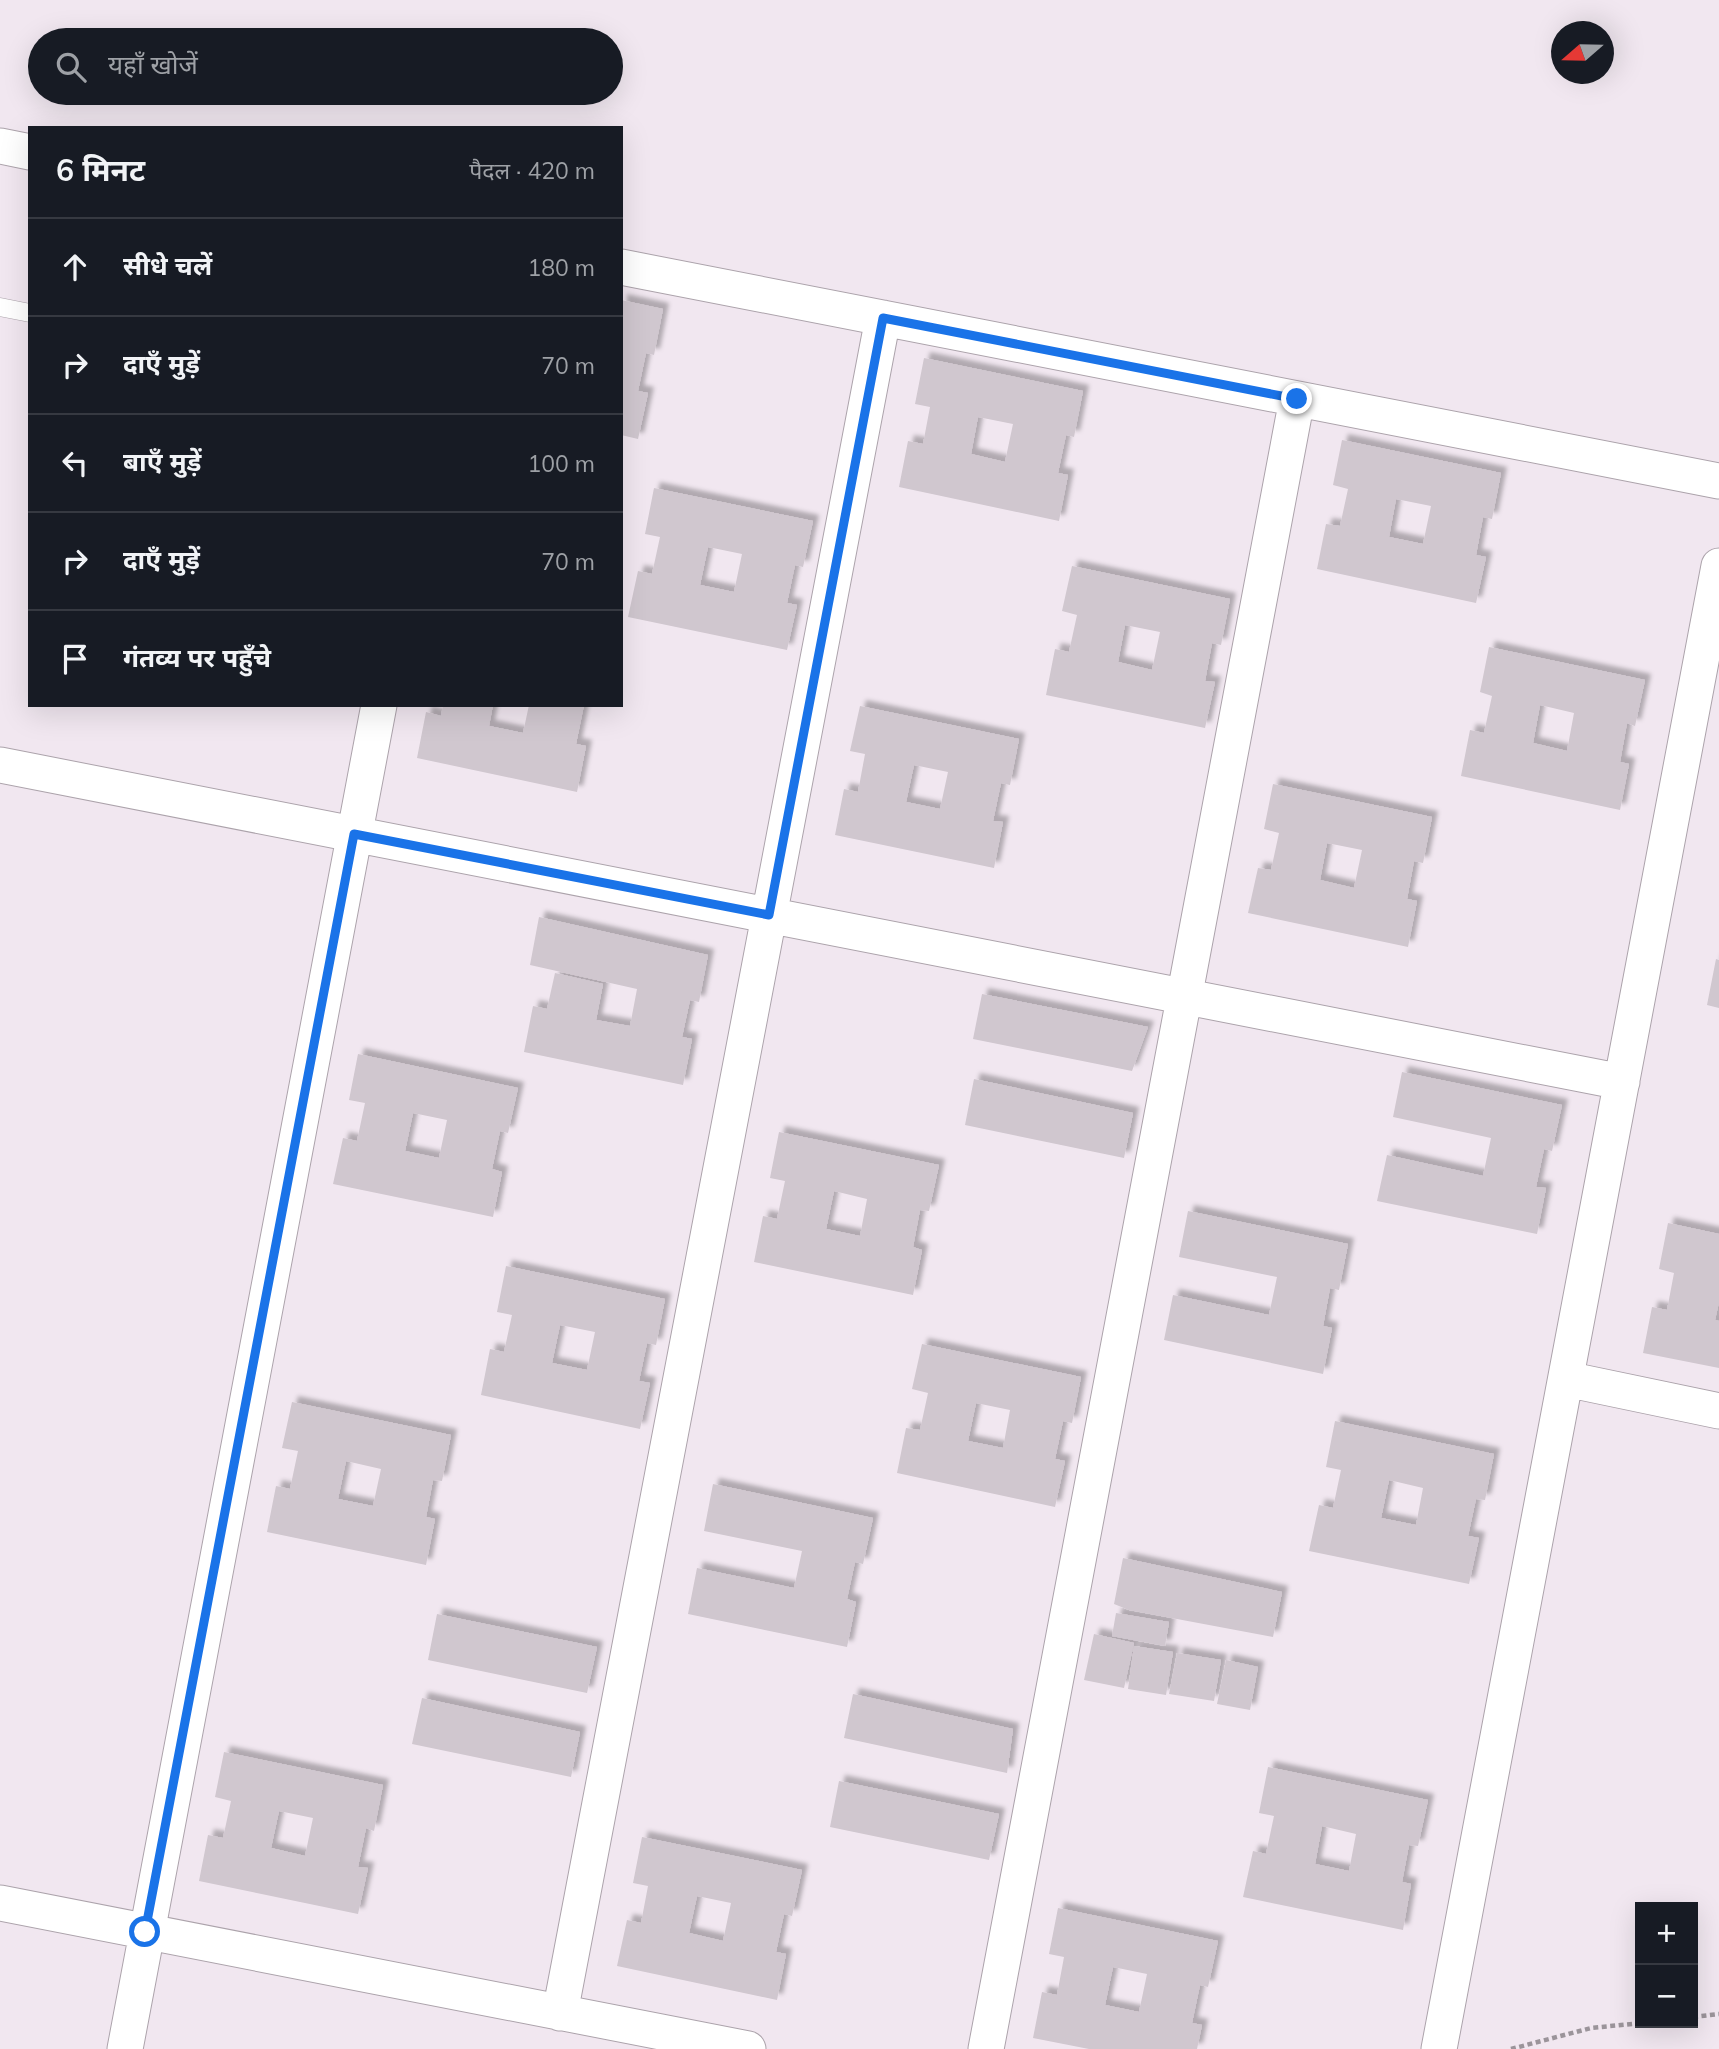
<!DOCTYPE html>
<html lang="hi">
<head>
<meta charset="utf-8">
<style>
  body { margin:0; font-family:Mulish,"Noto Sans Devanagari",sans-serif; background:#20242c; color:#f1f3f6 }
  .controls { position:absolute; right:21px; bottom:21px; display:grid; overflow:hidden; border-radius:0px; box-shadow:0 7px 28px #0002 }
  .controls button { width:63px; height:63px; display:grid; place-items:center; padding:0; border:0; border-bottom:2px solid #363941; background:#171b24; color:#f1f3f6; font:35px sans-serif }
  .compass { position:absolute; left:1551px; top:21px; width:63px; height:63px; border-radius:50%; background:#171b24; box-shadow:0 7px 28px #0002; rotate:250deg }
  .stop { position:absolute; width:21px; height:21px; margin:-16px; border:5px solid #1a73e8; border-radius:50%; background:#fff }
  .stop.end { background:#1a73e8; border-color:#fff; box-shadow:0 2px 7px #0008 }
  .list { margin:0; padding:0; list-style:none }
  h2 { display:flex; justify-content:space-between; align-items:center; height:91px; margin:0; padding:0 28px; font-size:30px }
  h2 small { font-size:23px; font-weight:400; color:#9ea1a6 }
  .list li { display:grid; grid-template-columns:46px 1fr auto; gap:21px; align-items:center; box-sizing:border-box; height:98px; padding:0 28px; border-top:2px solid #363941 }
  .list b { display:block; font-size:26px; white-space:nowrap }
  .list em { font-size:23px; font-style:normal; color:#9ea1a6 }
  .icon { flex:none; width:38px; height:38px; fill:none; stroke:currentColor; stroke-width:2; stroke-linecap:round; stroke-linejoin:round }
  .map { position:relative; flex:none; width:1719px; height:2049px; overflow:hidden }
  .search { position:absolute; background:#171b24; box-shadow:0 7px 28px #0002; left:28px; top:28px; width:595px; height:77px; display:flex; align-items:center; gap:18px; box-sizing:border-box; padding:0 24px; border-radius:38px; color:#9ea1a6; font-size:26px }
  .panel { position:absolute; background:#171b24; box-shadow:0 7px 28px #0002; left:28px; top:126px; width:595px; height:581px; border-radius:0px }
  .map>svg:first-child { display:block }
</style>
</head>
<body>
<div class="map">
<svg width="1719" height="2049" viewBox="0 0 1719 2049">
  <defs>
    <filter id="shadow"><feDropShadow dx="6" dy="-6" stdDeviation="2" flood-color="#0004"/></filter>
  </defs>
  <rect width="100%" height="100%" fill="#f1e7f0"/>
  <path fill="#d0c7cf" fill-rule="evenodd" filter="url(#shadow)" d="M621,300L663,309L654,355L646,353L638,391L648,393L638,439L621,435Z
    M924,358L1083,391L1074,437L1066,435L1058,473L1068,475L1059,521L899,487L908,441L923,444L930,407L915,404ZM978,417L1013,424L1005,462L971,454Z
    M1342,440L1501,473L1492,519L1483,517L1476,555L1486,557L1476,603L1317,569L1326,524L1340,526L1348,489L1333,485ZM1396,499L1431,506L1423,544L1389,537Z
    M654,488L813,521L803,567L795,565L787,603L797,605L787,650L628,617L638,571L652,574L660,537L645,534ZM708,547L742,554L734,592L700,585Z
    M1072,566L1230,599L1221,645L1212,643L1205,681L1215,682L1205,728L1046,695L1055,649L1069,652L1077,615L1062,611ZM1125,625L1160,632L1152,670L1118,662Z
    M1489,647L1645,680L1635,726L1627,723L1620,762L1629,764L1620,810L1461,776L1470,730L1484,733L1492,696L1480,692ZM1540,705L1574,713L1567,751L1533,743Z
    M443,705H493L489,726L523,733L529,705H584L576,744L586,746L577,792L417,758L426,712L441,716Z
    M860,706L1019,739L1010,785L1001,783L993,821L1003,822L994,868L835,835L844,789L858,792L865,754L850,751ZM914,765L948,772L940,809L906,802Z
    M1273,784L1432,817L1423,863L1414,861L1407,899L1417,901L1408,947L1248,913L1258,868L1271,870L1279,833L1264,829ZM1327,843L1362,850L1354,888L1320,880Z
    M539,917L708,955L699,1002L690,1000L682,1037L692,1039L683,1085L524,1052L533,1006L547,1009L555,973L603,984L596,1020L630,1026L637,989L530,965Z
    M1716,959L1719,960V1008L1707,1005Z
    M982,994L1148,1027L1132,1071L973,1039Z
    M358,1054L518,1088L508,1133L500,1131L492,1169L502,1172L493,1217L333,1184L343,1138L357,1141L365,1103L349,1100ZM413,1113L447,1120L439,1158L405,1151Z
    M1402,1072L1562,1105L1552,1151L1544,1149L1536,1187L1546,1188L1537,1234L1377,1201L1387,1155L1483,1176L1491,1138L1393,1117Z
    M974,1079L1133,1113L1124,1158L965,1125Z
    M779,1132L939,1165L929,1211L920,1210L913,1247L922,1250L913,1295L754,1262L763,1216L777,1219L785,1181L770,1178ZM834,1191L867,1199L860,1236L826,1229Z
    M1188,1211L1348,1244L1339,1290L1330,1288L1323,1326L1332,1328L1323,1374L1164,1340L1173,1295L1269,1315L1277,1277L1179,1257Z
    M1668,1223L1719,1234V1302L1715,1320L1719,1321V1368L1643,1353L1652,1307L1667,1310L1674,1273L1659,1269Z
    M506,1266L665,1299L656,1345L647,1343L639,1381L650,1383L640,1429L481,1395L490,1349L504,1352L512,1315L497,1312ZM560,1325L595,1332L587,1370L552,1363Z
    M922,1344L1081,1377L1072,1423L1063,1421L1055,1459L1065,1461L1055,1507L897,1473L906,1428L920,1430L928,1393L912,1389ZM976,1403L1010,1410L1003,1448L968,1441Z
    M292,1402L451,1435L442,1481L433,1480L426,1517L435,1519L426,1565L267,1532L276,1486L290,1489L298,1451L282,1448ZM346,1461L381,1469L373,1506L338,1499Z
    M1335,1421L1494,1454L1485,1500L1476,1499L1468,1536L1479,1538L1469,1584L1309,1551L1319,1505L1333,1508L1341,1470L1326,1467ZM1389,1480L1423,1488L1416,1525L1381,1518Z
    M713,1484L873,1518L863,1564L855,1562L847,1599L856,1602L847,1647L688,1614L697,1568L794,1588L802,1551L704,1531Z
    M1123,1558L1282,1592L1273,1637L1129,1610L1114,1604Z
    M1116,1613L1169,1622L1165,1646L1112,1636Z
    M437,1614L597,1647L587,1693L428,1660Z
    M1094,1634L1134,1643L1124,1688L1084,1680Z
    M1134,1646L1173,1652L1166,1695L1128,1689Z
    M1177,1653L1221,1660L1214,1701L1169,1694Z
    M1226,1660L1258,1667L1250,1710L1217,1704Z
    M853,1694L1013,1729L1007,1773L844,1738Z
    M422,1698L580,1732L571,1777L412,1744Z
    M224,1752L383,1785L374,1831L366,1828L358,1867L368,1868L358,1914L199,1881L208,1835L223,1838L231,1801L215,1797ZM279,1811L313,1818L305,1856L271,1848Z
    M1268,1767L1428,1800L1418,1846L1409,1845L1402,1882L1411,1884L1403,1930L1243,1897L1253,1851L1266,1854L1274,1816L1259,1813ZM1322,1826L1356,1834L1349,1871L1315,1864Z
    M839,1781L999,1814L989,1860L830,1827Z
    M642,1837L802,1870L792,1916L784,1914L776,1952L786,1954L777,2000L617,1966L627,1920L641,1923L648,1886L633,1883ZM697,1896L731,1903L723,1941L689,1933Z
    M1058,1908L1218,1941L1208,1987L1200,1985L1192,2023L1202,2025L1197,2049H1089L1033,2038L1042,1992L1057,1995L1064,1957L1049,1954ZM1113,1967L1147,1974L1139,2012L1105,2005Z"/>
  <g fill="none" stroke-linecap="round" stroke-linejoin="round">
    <defs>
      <path id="service" d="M0,307L30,313"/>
      <path id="minor" d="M0,146L30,152
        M621,267L1719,481
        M0,765L1622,1082
        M1566,1379L1719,1411
        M0,1903L748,2049
        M560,2013L883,318
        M125,2049L379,705
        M986,2049L1297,399
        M1439,2049L1719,566"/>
    </defs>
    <use href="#service" stroke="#aca3ab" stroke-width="19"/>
    <use href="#minor" stroke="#aca3ab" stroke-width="37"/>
    <path stroke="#9b949a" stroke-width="4.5" stroke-dasharray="5 3.5" stroke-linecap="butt" d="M1693,2017L1719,2014
      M1511,2049L1591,2028L1641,2023"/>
    <use href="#service" stroke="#fff" stroke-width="18"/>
    <use href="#minor" stroke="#fff" stroke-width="35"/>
  </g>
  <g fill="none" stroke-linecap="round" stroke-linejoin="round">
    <path stroke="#1a73e8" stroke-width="9" d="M145,1932L354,834L769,915L883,318L1297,399"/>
  </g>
</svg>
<div class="controls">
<button>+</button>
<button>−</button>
</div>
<svg class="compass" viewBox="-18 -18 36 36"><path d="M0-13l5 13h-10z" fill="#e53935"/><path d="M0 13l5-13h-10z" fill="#9ea1a6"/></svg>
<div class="stop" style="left:145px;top:1932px"></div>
<div class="stop end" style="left:1297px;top:399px"></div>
<div class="search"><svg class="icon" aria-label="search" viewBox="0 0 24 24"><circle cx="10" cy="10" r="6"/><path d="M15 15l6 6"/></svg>यहाँ खोजें</div>
<section class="panel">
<h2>6 मिनट<small>पैदल · 420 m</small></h2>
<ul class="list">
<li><svg class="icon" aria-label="ahead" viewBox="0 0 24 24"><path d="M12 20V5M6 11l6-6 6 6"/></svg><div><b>सीधे चलें</b></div><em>180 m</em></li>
<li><svg class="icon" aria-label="right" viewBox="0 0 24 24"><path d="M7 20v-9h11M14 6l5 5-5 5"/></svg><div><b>दाएँ मुड़ें</b></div><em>70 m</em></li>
<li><svg class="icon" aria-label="left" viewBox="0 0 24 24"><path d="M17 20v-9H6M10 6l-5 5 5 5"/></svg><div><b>बाएँ मुड़ें</b></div><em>100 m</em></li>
<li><svg class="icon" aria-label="right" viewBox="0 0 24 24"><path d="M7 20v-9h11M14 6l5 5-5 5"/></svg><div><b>दाएँ मुड़ें</b></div><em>70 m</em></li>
<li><svg class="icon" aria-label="arrive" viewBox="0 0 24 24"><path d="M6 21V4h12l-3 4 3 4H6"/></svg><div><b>गंतव्य पर पहुँचे</b></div></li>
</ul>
</section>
</div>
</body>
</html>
